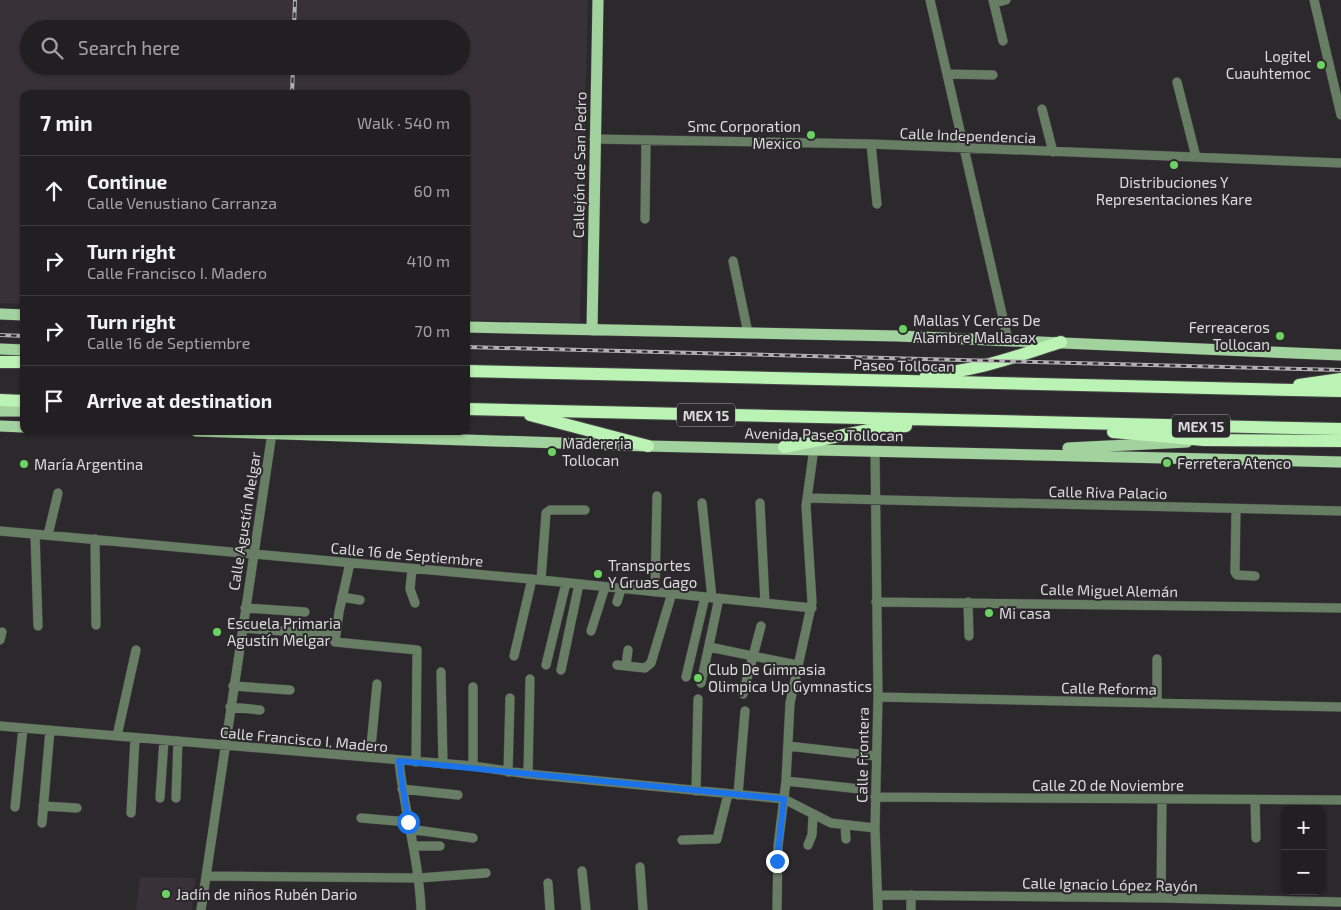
<!DOCTYPE html>
<html lang="en">
<head>
<meta charset="utf-8">
<style>
  body { margin:0; font-family:"Exo 2",sans-serif; background:#29272a; color:#f1f3f6 }
  .controls { position:absolute; right:15px; bottom:15px; display:grid; overflow:hidden; border-radius:10px; box-shadow:0 1px 4px #0004 }
  .controls button { width:45px; height:45px; display:grid; place-items:center; padding:0; border:0; border-bottom:1px solid #3e3d3f; background:#211f21; color:#f1f3f6; font:25px sans-serif }
  .stop { position:absolute; width:15px; height:15px; margin:-11px; border:4px solid #1a73e8; border-radius:50%; background:#fff }
  .stop.end { background:#1a73e8; border-color:#fff; box-shadow:0 1px 5px #0008 }
  .list { margin:0; padding:0; list-style:none }
  h2 { display:flex; justify-content:space-between; align-items:center; height:65px; margin:0; padding:0 20px; font-size:21px }
  h2 small { font-size:16px; font-weight:400; color:#a2a2a5 }
  .list li { display:grid; grid-template-columns:32px 1fr auto; gap:15px; align-items:center; box-sizing:border-box; height:70px; padding:0 20px; border-top:1px solid #3e3d3f }
  .list b { display:block; font-size:19px; white-space:nowrap }
  .list p { margin:0; font-size:16px; white-space:nowrap; color:#a2a2a5 }
  .list em { font-size:16px; font-style:normal; color:#a2a2a5 }
  .icon { flex:none; width:28px; height:28px; fill:none; stroke:currentColor; stroke-width:2; stroke-linecap:round; stroke-linejoin:round }
  .map { position:relative; flex:none; width:1341px; height:910px; overflow:hidden }
  .search { position:absolute; background:#211f21; box-shadow:0 1px 4px #0004; left:20px; top:20px; width:450px; height:55px; display:flex; align-items:center; gap:12px; box-sizing:border-box; padding:0 18px; border-radius:28px; color:#a2a2a5; font-size:19px }
  .panel { position:absolute; background:#211f21; box-shadow:0 1px 4px #0004; left:20px; top:90px; width:450px; height:345px; border-radius:10px }
  .map>svg:first-child { display:block }
</style>
</head>
<body>
<div class="map">
<svg width="1341" height="910" viewBox="0 0 1341 910">
  <rect width="100%" height="100%" fill="#2c292c"/>
  <path fill="#383138" fill-rule="evenodd" d="M0,0H588L580,323L466,320V94H24V304L0,303ZM29,29H461V66H29Z
    M140,877L196,878L192,910H136Z"/>
  <g fill="none" stroke-linecap="round" stroke-linejoin="round">
    <defs>
      <path id="minor" d="M930,0L1008,340
        M993,0L1003,41
        M1314,0L1341,115
        M994,3L1006,0
        M947,74L993,75
        M1177,82L1196,157
        M1042,109L1053,152
        M594,139L871,144L1341,163
        M871,144L877,204
        M645,219L646,140
        M733,261L748,333
        M875,450L878,697L875,828L878,910
        M807,498L1341,511
        M702,503L712,598
        M760,503L765,603
        M1236,509L1235,572L1237,575L1255,576
        M0,531L541,580L812,608
        M35,534L38,626
        M48,535L58,493
        M95,539L96,625
        M350,563L339,612L335,642L417,650L416,762
        M412,569L410,589L415,603
        M541,580L546,513L550,510H585
        M655,592L657,496
        M342,597L360,600
        M617,602L621,589
        M876,602L1341,608
        M968,602L969,636
        M245,608L305,612
        M242,628L335,635
        M591,631L605,587
        M0,640L2,632
        M709,647L797,665
        M514,656L532,579
        M546,665L566,583
        M617,665L645,668L651,663L672,593
        M626,666L628,650
        M561,670L579,584
        M441,672L443,764
        M686,677L705,597
        M701,683L719,598
        M233,686L290,690
        M743,694L761,626
        M878,697L1341,707
        M1157,703V659
        M230,707L260,710
        M0,726L473,766L528,774L784,799L831,823L875,828
        M117,736L136,650
        M788,746L876,756
        M370,757L377,684
        M399,761C404,811 419,859 421,910
        M473,766V687
        M508,772L510,698
        M528,774L530,679
        M786,781L860,789
        M402,789L458,795
        M696,791L698,699
        M738,795L745,711
        M875,797L1341,800
        M160,798L164,740
        M176,798L178,741
        M1255,800L1256,838
        M43,806L77,808
        M15,807L23,728
        M131,813L135,738
        M361,818L408,822
        M42,823L50,730
        M845,826L846,839
        M409,829L473,838
        M682,840L717,839L728,794
        M808,845L812,835L813,815
        M413,846H440
        M640,867L643,910
        M582,871L586,910
        M207,876L419,878L486,873
        M548,883L550,910
        M878,895L1161,898L1341,902
        M911,895V910
        M1161,898L1162,799
        M201,910L272,433
        M777,910L778,846L786,781L790,703L812,602L806,506L814,448"/>
      <path id="major" d="M0,314L24,315
        M466,327L898,336L1341,355
        M592,330L598,0
        M0,349L24,350
        M0,411H24
        M0,426L24,427
        M196,431L648,446L1341,462
        M1068,448L1187,442"/>
      <path id="highway" d="M0,362H24
        M466,371L1341,391
        M926,374C972,373 1017,356 1061,342
        M1299,385L1341,379
        M0,400L24,401
        M466,409L1341,429
        M530,415L648,446
        M1113,432L1204,440L1341,441
        M784,447L869,430L906,426"/>
    </defs>
    <use href="#minor" stroke="#484548" stroke-width="10"/>
    <use href="#major" stroke="#484548" stroke-width="12"/>
    <use href="#highway" stroke="#484548" stroke-width="14"/>
    <use href="#minor" stroke="#677e64" stroke-width="9"/>
    <use href="#major" stroke="#a2d29d" stroke-width="11"/>
    <use href="#highway" stroke="#baf3b3" stroke-width="12"/>
    <defs>
      <path id="rail" d="M294,29L295,0
        M292,94L293,66
        M0,335L24,336
        M466,347L1341,370"/>
    </defs>
    <use href="#rail" stroke="#b2b0b2" stroke-width="4"/>
    <use href="#rail" stroke="#2c292c" stroke-width="2" stroke-dasharray="5.5" stroke-linecap="butt"/>
  </g>
  <g fill="none" stroke-linecap="round" stroke-linejoin="round">
    <path stroke="#1a73e8" stroke-width="6" d="M408,822L399,761L784,799L777,861"/>
  </g>
  <g fill="#6cd362" stroke="#2c292c" stroke-width="2">
    <circle cx="1321" cy="65" r="5"/>
    <circle cx="811" cy="135" r="5"/>
    <circle cx="1174" cy="165" r="5"/>
    <circle cx="903" cy="329" r="5"/>
    <circle cx="1280" cy="336" r="5"/>
    <circle cx="552" cy="452" r="5"/>
    <circle cx="1167" cy="463" r="5"/>
    <circle cx="24" cy="464" r="5"/>
    <circle cx="598" cy="574" r="5"/>
    <circle cx="989" cy="613" r="5"/>
    <circle cx="217" cy="632" r="5"/>
    <circle cx="698" cy="678" r="5"/>
    <circle cx="166" cy="894" r="5"/>
  </g>
  <g text-anchor="middle" dominant-baseline="central" stroke-width="4" stroke-linejoin="round" paint-order="stroke">
    <g fill="#2c292c" stroke="#a7a5a7" stroke-width="1">
      <rect x="677" y="403.5" width="58" height="23" rx="4"/>
      <rect x="1172" y="414.5" width="58" height="23" rx="4"/>
    </g>
    <g font-size="14" font-weight="bold" fill="#dcdadc">
      <text x="706" y="415">MEX 15</text>
      <text x="1201" y="426">MEX 15</text>
    </g>
    <g font-size="15" fill="#dcdadc" stroke="#2c292c" text-anchor="start">
      <text x="1311" y="56" text-anchor="end">Logitel<tspan x="1311" dy="17">Cuauhtemoc</tspan></text>
      <text x="801" y="126" text-anchor="end">Smc Corporation<tspan x="801" dy="17">Mexico</tspan></text>
      <text x="1174" y="182" text-anchor="middle">Distribuciones Y<tspan x="1174" dy="17">Representaciones Kare</tspan></text>
      <text x="913" y="320">Mallas Y Cercas De<tspan x="913" dy="17">Alambre Mallacax</tspan></text>
      <text x="1270" y="327" text-anchor="end">Ferreaceros<tspan x="1270" dy="17">Tollocan</tspan></text>
      <text x="562" y="443">Madereria<tspan x="562" dy="17">Tollocan</tspan></text>
      <text x="1177" y="463">Ferretera Atenco</text>
      <text x="34" y="464">María Argentina</text>
      <text x="608" y="565">Transportes<tspan x="608" dy="17">Y Gruas Gago</tspan></text>
      <text x="999" y="613">Mi casa</text>
      <text x="227" y="623">Escuela Primaria<tspan x="227" dy="17">Agustín Melgar</tspan></text>
      <text x="708" y="669">Club De Gimnasia<tspan x="708" dy="17">Olimpica Up Gymnastics</tspan></text>
      <text x="176" y="894">Jadín de niños Rubén Dario</text>
    </g>
    <g font-size="15" fill="#dcdadc" stroke="#2c292c">
      <text transform="translate(968 135) rotate(2)">Calle Independencia</text>
      <text transform="translate(579 165) rotate(-89)">Callejón de San Pedro</text>
      <text transform="translate(904 365) rotate(1)">Paseo Tollocan</text>
      <text transform="translate(824 434) rotate(1)">Avenida Paseo Tollocan</text>
      <text transform="translate(1108 492) rotate(1)">Calle Riva Palacio</text>
      <text transform="translate(244 521) rotate(-81)">Calle Agustín Melgar</text>
      <text transform="translate(407 554) rotate(5)">Calle 16 de Septiembre</text>
      <text transform="translate(1109 590) rotate(1)">Calle Miguel Alemán</text>
      <text transform="translate(1109 688) rotate(1)">Calle Reforma</text>
      <text transform="translate(304 739) rotate(5)">Calle Francisco I. Madero</text>
      <text transform="translate(862 755) rotate(-89)">Calle Frontera</text>
      <text x="1108" y="785">Calle 20 de Noviembre</text>
      <text transform="translate(1110 884) rotate(1)">Calle Ignacio López Rayón</text>
    </g>
  </g>
</svg>
<div class="controls">
<button>+</button>
<button>−</button>
</div>
<div class="stop" style="left:408px;top:822px"></div>
<div class="stop end" style="left:777px;top:861px"></div>
<div class="search"><svg class="icon" aria-label="search" viewBox="0 0 24 24"><circle cx="10" cy="10" r="6"/><path d="M15 15l6 6"/></svg>Search here</div>
<section class="panel">
<h2>7 min<small>Walk · 540 m</small></h2>
<ul class="list">
<li><svg class="icon" aria-label="ahead" viewBox="0 0 24 24"><path d="M12 20V5M6 11l6-6 6 6"/></svg><div><b>Continue</b><p>Calle Venustiano Carranza</p></div><em>60 m</em></li>
<li><svg class="icon" aria-label="right" viewBox="0 0 24 24"><path d="M7 20v-9h11M14 6l5 5-5 5"/></svg><div><b>Turn right</b><p>Calle Francisco I. Madero</p></div><em>410 m</em></li>
<li><svg class="icon" aria-label="right" viewBox="0 0 24 24"><path d="M7 20v-9h11M14 6l5 5-5 5"/></svg><div><b>Turn right</b><p>Calle 16 de Septiembre</p></div><em>70 m</em></li>
<li><svg class="icon" aria-label="arrive" viewBox="0 0 24 24"><path d="M6 21V4h12l-3 4 3 4H6"/></svg><div><b>Arrive at destination</b></div></li>
</ul>
</section>
</div>
</body>
</html>
